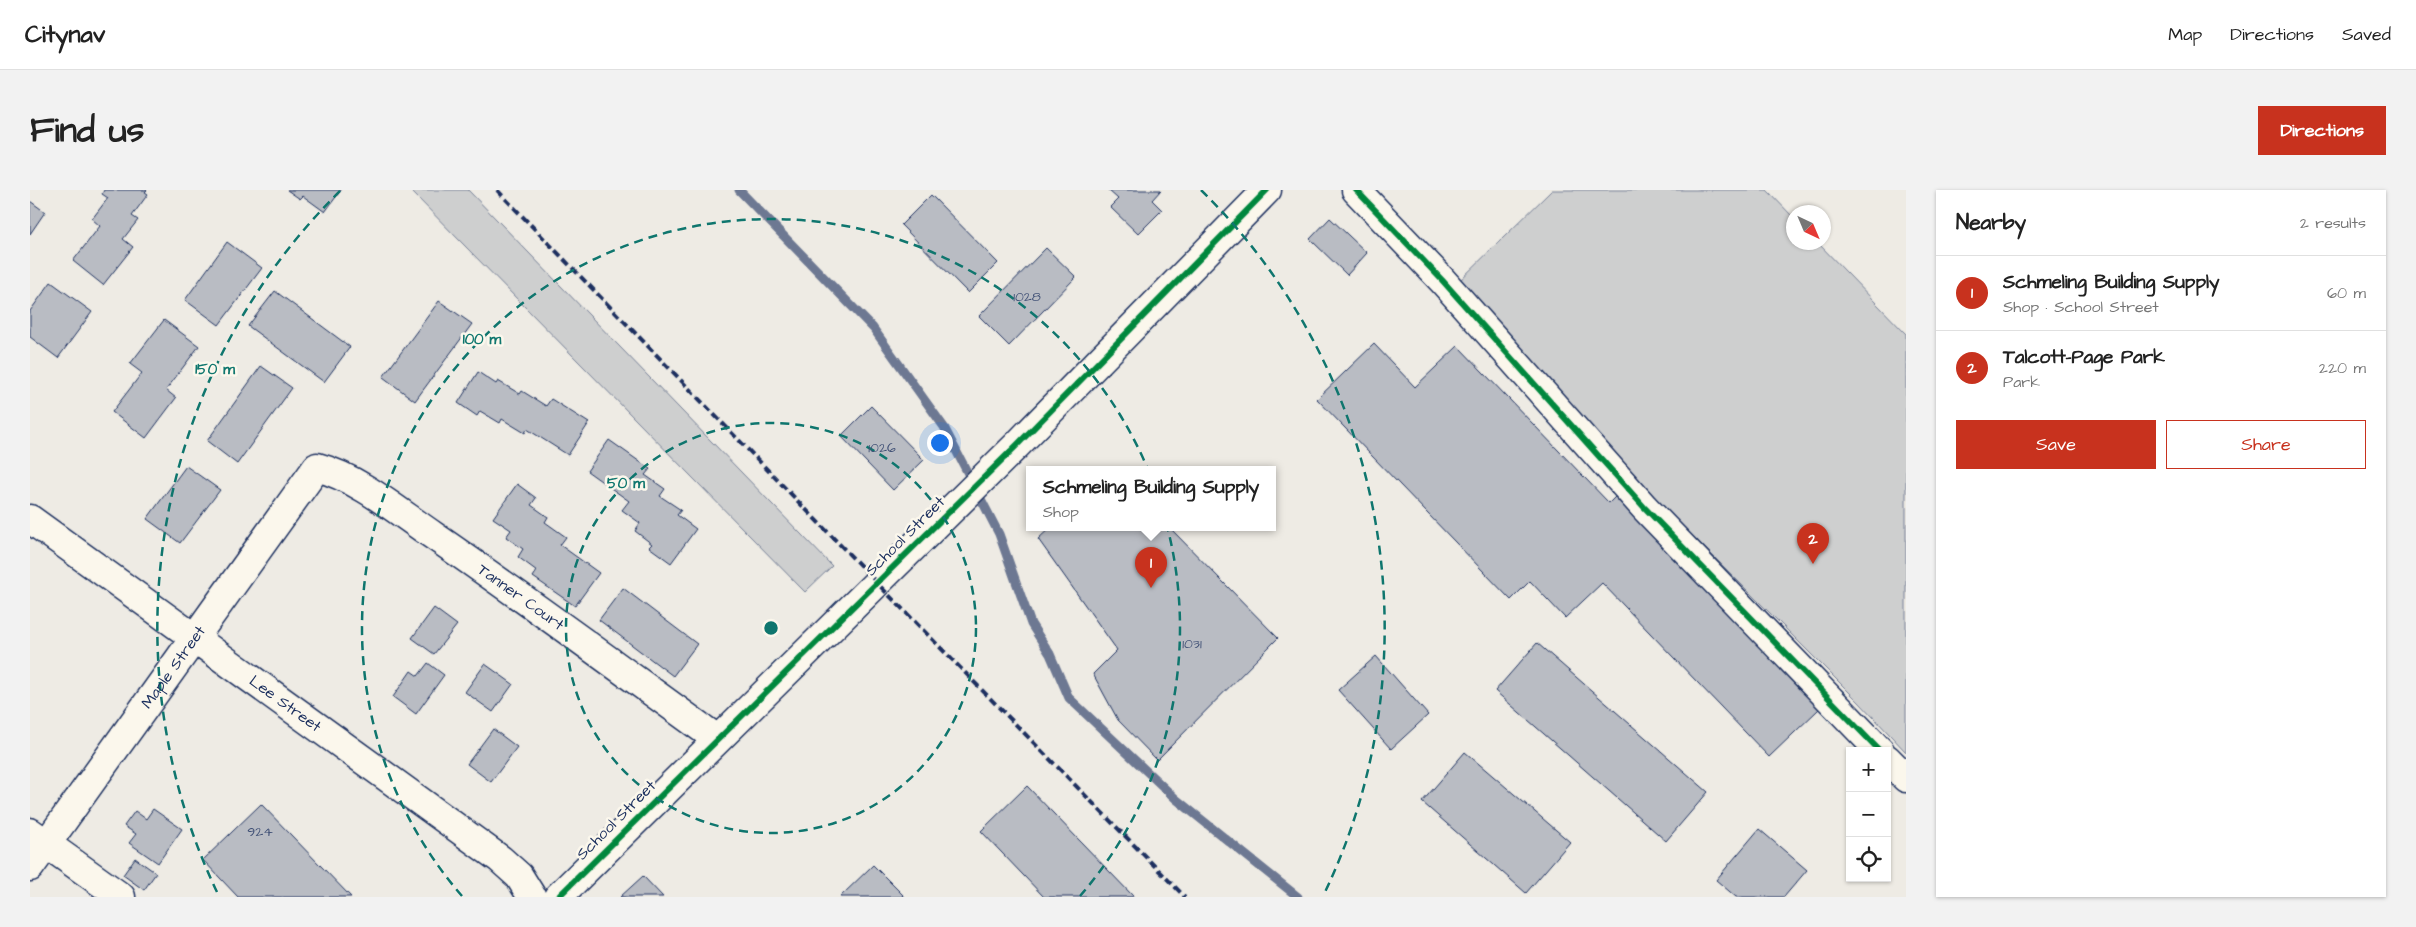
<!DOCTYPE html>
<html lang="en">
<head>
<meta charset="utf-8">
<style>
  body { margin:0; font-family:"Architects Daughter",sans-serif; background:#f2f2f2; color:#222 }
  .controls { position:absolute; right:15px; bottom:15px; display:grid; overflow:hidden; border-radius:0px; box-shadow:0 1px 4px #0004 }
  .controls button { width:45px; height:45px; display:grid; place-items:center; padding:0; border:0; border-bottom:1px solid #e0e0e0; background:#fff; color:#222; font:25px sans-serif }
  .compass { position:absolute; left:1756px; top:15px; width:45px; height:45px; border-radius:50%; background:#fff; box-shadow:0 1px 4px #0004; rotate:136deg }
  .you { position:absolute; left:909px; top:252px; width:18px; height:18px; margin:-12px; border:4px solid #fff; border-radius:50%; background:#1a73e8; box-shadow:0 0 0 8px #1a73e833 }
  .badge { display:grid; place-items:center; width:32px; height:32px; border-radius:50%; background:#c8321e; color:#fff; font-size:16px; font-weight:700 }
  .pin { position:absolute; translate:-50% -41px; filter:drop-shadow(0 1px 2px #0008) }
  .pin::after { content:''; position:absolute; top:26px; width:18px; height:15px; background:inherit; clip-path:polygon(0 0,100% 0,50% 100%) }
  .popup { position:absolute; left:996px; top:276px; width:250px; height:65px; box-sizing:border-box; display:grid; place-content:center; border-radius:0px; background:#fff; filter:drop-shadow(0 1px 4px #0005); font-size:16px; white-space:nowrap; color:#767676 }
  .popup b { font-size:19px; color:#222 }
  .popup::after { content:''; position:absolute; left:50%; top:100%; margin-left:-10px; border:10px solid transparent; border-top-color:#fff }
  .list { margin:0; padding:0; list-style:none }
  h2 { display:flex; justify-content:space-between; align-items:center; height:65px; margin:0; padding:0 20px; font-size:21px }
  h2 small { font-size:16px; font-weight:400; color:#767676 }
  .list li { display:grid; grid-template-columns:32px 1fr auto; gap:15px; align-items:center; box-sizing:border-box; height:75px; padding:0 20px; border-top:1px solid #e0e0e0 }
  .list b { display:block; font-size:19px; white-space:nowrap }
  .list p { margin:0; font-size:16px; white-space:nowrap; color:#767676 }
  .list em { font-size:16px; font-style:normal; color:#767676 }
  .actions { display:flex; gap:10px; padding:15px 20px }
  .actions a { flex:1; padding:11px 0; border:1px solid #c8321e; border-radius:0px; text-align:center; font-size:18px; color:#c8321e }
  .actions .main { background:#c8321e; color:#fff }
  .icon { flex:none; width:28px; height:28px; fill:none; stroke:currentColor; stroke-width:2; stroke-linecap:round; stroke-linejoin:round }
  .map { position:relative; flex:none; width:1876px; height:707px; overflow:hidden; border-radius:0px }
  header { display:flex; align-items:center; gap:30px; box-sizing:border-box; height:70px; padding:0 25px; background:#fff; border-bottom:1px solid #e0e0e0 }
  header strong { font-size:24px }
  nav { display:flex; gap:28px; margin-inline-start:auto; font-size:18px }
  .intro { display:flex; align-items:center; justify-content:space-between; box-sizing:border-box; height:120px; padding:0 30px }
  h1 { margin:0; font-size:35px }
  .button { padding:12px 22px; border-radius:0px; background:#c8321e; color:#fff; font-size:18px; font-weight:700 }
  main { display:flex; gap:30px; padding:0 30px }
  aside { flex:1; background:#fff; border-radius:0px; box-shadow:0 1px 4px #0004 }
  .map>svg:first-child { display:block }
</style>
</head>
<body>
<header>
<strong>Citynav</strong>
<nav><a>Map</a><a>Directions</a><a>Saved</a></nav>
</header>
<div class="intro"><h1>Find us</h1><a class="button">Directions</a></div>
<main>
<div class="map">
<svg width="1876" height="707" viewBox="0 0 1876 707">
  <rect width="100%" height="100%" fill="#eeebe4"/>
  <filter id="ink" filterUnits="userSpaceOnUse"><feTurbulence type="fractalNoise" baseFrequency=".02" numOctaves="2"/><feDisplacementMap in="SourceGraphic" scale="10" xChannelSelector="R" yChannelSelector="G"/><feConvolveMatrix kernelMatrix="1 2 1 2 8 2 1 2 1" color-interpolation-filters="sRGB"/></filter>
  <g filter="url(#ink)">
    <path fill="#cecfcf" stroke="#747f96" d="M380,0H438L802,376L775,402Z
      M1522,0H1737L1763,27L1764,52L1788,53L1876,144V562L1829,512L1553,236L1423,97Z"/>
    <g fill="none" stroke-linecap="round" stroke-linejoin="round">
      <path stroke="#6d7892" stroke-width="9" d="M709,0L843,138L914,237L969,344L1001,434L1020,464L1039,508L1146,609L1268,707"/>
    </g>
    <path fill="#b9bcc3" stroke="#1b2f5e" d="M74,0H117L115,2L118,4L102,26L108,30L93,49L103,57L73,95L43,71L70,36L62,29L78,8L72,4Z
      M257,0H311L295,22L273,6L270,9Z
      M1078,0H1131L1122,10L1132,20L1108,44L1080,17L1088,9Z
      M901,5L968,73L938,103L871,35Z
      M0,11L15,22L0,44Z
      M1300,28L1337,63L1317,85L1280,49Z
      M197,52L232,78L189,135L155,110Z
      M1016,58L1046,87L979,156L949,126Z
      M21,92L62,122L28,168L0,147V121Z
      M245,101L320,157L294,192L218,136Z
      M409,111L442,134L385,211L353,187Z
      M134,130L169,156L136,200L146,208L116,248L82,222L112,183L100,174Z
      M1344,154L1385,197L1428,156L1579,313L1585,307L1789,519L1739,567L1572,393L1535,428L1500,391L1481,410L1287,209Z
      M231,176L262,198L207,274L177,251Z
      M448,182L466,194L468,191L490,204L492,201L516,216L521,209L559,233L538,265L497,239L495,243L472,229L470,233L450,221L447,226L428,213Z
      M841,216L894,270L863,300L811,246Z
      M579,250L620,279L615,285L635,299L630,306L651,320L647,325L666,339L641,373L619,357L622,354L605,341L610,333L592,320L599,311L557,281Z
      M156,276L190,300L150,353L117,329Z
      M487,294L506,308L501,315L518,327L515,332L536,347L530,355L569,383L545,416L503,387L507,381L488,367L493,359L476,347L481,340L463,328Z
      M1021,337H1139L1248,448L1127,570L1088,530L1063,484L1087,460L1008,349Z
      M593,398L667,454L643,486L569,430Z
      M404,418L427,435L404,464L382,448Z
      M1507,453L1678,602L1636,651L1465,501Z
      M1346,466L1398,525L1361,559L1308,500Z
      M398,473L414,485L386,524L363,507L381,481L388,486Z
      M455,474L483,494L463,522L435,502Z
      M463,539L487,557L461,592L437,574Z
      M1435,562L1540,652L1496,703L1392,612Z
      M997,596L1104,707H1014L951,641Z
      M231,614L321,707H208L173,670Z
      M123,619L152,639L128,673L99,653L106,644L94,636L105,621L116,629Z
      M1729,639L1777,680L1754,707H1706L1686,690Z
      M105,668L126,683L114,700L93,685Z
      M843,675L875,707H810Z
      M613,686L633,707H590Z"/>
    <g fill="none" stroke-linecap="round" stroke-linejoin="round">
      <defs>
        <g id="minor">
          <path d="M1326,0L1412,90L1614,317L1850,561"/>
          <path id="s1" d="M0,329L470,669L489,686L502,707"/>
          <path d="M1857,569L1876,588"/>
          <path d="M0,642L91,707"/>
          <path id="s2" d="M0,677L287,277C330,289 367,321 404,346C500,412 593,481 687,549"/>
        </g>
        <path id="major" d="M528,707L987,255L1237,0"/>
      </defs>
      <use href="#minor" stroke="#1b2f5e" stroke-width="31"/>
      <use href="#major" stroke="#1b2f5e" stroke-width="31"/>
      <use href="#minor" stroke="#fbf7ec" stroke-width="28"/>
      <use href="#major" stroke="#fbf7ec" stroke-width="28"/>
      <path stroke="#1b2f5e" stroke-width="4" stroke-dasharray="8 4" stroke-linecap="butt" d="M467,0L847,393L1155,707"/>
      <defs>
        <path id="cycleway" d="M1326,0L1412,90L1614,317L1850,561
          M528,707L987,255L1237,0"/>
      </defs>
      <use href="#cycleway" stroke="#fbf7ec" stroke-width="9"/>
      <use href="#cycleway" stroke="#00873e" stroke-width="6"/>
    </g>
  </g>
  <g fill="none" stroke="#0f766e" stroke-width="2.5" stroke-dasharray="9 6">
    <circle cx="741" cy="438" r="205"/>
    <path d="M432 706A409 409 0 1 1 1050 706"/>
    <path d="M187 702A614 614 0 0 1 311 0M1171 0A614 614 0 0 1 1295 702"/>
  </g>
  <g text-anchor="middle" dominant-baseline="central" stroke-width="5" stroke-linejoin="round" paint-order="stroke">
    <g font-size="14" fill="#425277">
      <text x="997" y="107">1028</text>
      <text x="852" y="258">1026</text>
      <text x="1162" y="454">1031</text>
      <text x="230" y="642">924</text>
    </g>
    <g font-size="16" fill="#1b2f5e" stroke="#fbf7ec">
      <text transform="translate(875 346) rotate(-45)">School Street</text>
      <text stroke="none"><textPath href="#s2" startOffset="735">Tanner Court</textPath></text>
      <text stroke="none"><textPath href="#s2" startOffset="246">Maple Street</textPath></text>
      <text stroke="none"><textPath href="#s1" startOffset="315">Lee Street</textPath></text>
      <text transform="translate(586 630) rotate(-45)">School Street</text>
    </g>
  </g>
  <circle cx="741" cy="438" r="8" fill="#0f766e" stroke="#fbf7ec" stroke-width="2.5"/>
  <g font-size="15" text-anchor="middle" font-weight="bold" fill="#0f766e" stroke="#fbf7ec" stroke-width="5" stroke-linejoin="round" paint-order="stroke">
    <text x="452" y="154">100 m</text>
    <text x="185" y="184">150 m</text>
    <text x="596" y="298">50 m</text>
  </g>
</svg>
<div class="controls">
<button>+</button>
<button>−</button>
<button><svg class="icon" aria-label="locate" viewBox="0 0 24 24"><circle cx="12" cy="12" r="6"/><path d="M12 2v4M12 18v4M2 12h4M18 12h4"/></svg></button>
</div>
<svg class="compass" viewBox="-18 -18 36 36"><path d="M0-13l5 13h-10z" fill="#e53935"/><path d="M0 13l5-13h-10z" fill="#767676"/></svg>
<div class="you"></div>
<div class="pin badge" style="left:1121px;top:398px">1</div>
<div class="popup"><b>Schmeling Building Supply</b>Shop</div>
<div class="pin badge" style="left:1783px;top:374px">2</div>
</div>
<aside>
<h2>Nearby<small>2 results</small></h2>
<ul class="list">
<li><span class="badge">1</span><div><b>Schmeling Building Supply</b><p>Shop · School Street</p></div><em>60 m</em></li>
<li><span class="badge">2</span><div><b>Talcott-Page Park</b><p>Park</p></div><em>220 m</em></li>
</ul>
<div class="actions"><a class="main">Save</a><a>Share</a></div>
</aside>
</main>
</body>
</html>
